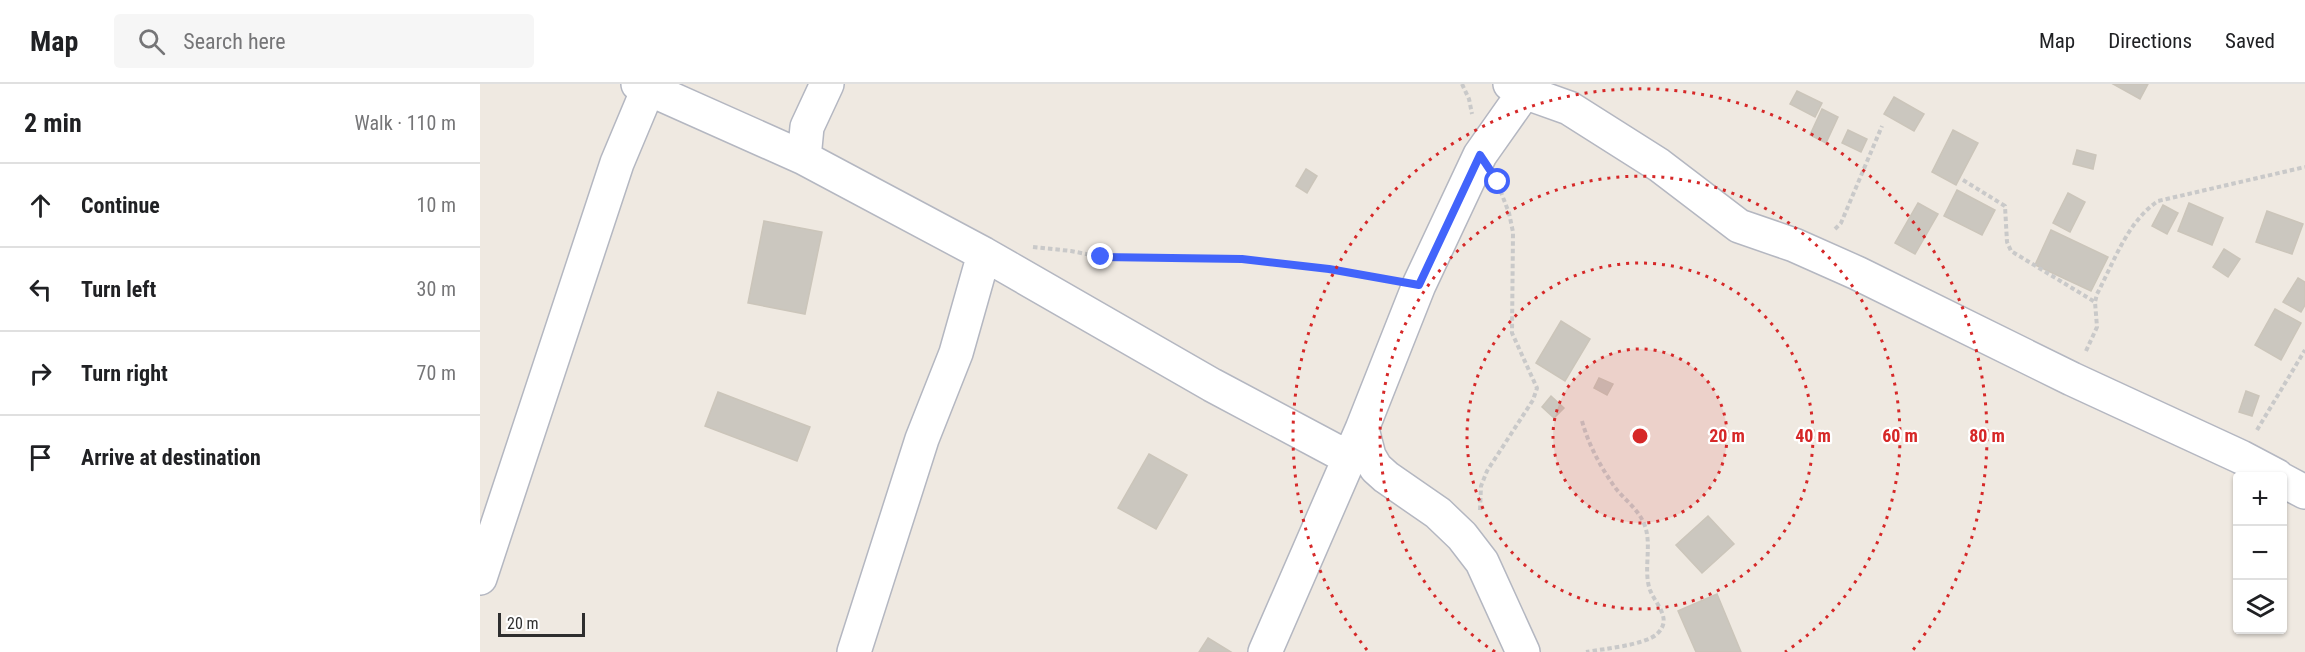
<!DOCTYPE html>
<html lang="en">
<head>
<meta charset="utf-8">
<style>
  body { margin:0; font-family:"Roboto Condensed",sans-serif; background:#f6f6f6; color:#202124 }
  .controls { position:absolute; right:18px; bottom:18px; display:grid; overflow:hidden; border-radius:6px; box-shadow:0 2px 4px #0004 }
  .controls button { width:54px; height:54px; display:grid; place-items:center; padding:0; border:0; border-bottom:2px solid #e0e0e0; background:#fff; color:#202124; font:30px sans-serif }
  .scale { position:absolute; left:18px; bottom:15px; width:87px; box-sizing:border-box; padding-left:6px; border:3px solid #2e2e2e; border-top:0; font-size:16px; line-height:21px; white-space:nowrap; color:#2e2e2e; -webkit-text-stroke:4px #fff; paint-order:stroke }
  .stop { position:absolute; width:18px; height:18px; margin:-14px; border:4px solid #4264fb; border-radius:50%; background:#fff }
  .stop.end { background:#4264fb; border-color:#fff; box-shadow:0 2px 6px #0008 }
  .list { margin:0; padding:0; list-style:none }
  h2 { display:flex; justify-content:space-between; align-items:center; height:78px; margin:0; padding:0 24px; font-size:26px }
  h2 small { font-size:20px; font-weight:400; color:#757577 }
  .list li { display:grid; grid-template-columns:39px 1fr auto; gap:18px; align-items:center; box-sizing:border-box; height:84px; padding:0 24px; border-top:2px solid #e0e0e0 }
  .list b { display:block; font-size:22px; white-space:nowrap }
  .list em { font-size:20px; font-style:normal; color:#757577 }
  .icon { flex:none; width:33px; height:33px; fill:none; stroke:currentColor; stroke-width:2; stroke-linecap:round; stroke-linejoin:round }
  .map { position:relative; flex:none; width:1825px; height:568px; overflow:hidden }
  header { display:flex; align-items:center; gap:36px; box-sizing:border-box; height:84px; padding:0 30px; background:#fff; border-bottom:2px solid #e0e0e0 }
  header strong { font-size:28px }
  nav { display:flex; gap:33px; margin-inline-start:auto; font-size:21px }
  .search { width:420px; height:54px; background:#f6f6f6; display:flex; align-items:center; gap:15px; box-sizing:border-box; padding:0 21px; border-radius:6px; color:#757577; font-size:22px }
  main { display:flex }
  aside { flex:1; background:#fff }
  .map>svg:first-child { display:block }
</style>
</head>
<body>
<header>
<strong>Map</strong>
<div class="search"><svg class="icon" aria-label="search" viewBox="0 0 24 24"><circle cx="10" cy="10" r="6"/><path d="M15 15l6 6"/></svg>Search here</div>
<nav><a>Map</a><a>Directions</a><a>Saved</a></nav>
</header>
<main>
<aside>
<h2>2 min<small>Walk · 110 m</small></h2>
<ul class="list">
<li><svg class="icon" aria-label="ahead" viewBox="0 0 24 24"><path d="M12 20V5M6 11l6-6 6 6"/></svg><div><b>Continue</b></div><em>10 m</em></li>
<li><svg class="icon" aria-label="left" viewBox="0 0 24 24"><path d="M17 20v-9H6M10 6l-5 5 5 5"/></svg><div><b>Turn left</b></div><em>30 m</em></li>
<li><svg class="icon" aria-label="right" viewBox="0 0 24 24"><path d="M7 20v-9h11M14 6l5 5-5 5"/></svg><div><b>Turn right</b></div><em>70 m</em></li>
<li><svg class="icon" aria-label="arrive" viewBox="0 0 24 24"><path d="M6 21V4h12l-3 4 3 4H6"/></svg><div><b>Arrive at destination</b></div></li>
</ul>
</aside>
<div class="map">
<svg width="1825" height="568" viewBox="0 0 1825 568">
  <rect width="100%" height="100%" fill="#efe9e1"/>
  <path fill="#cbc7bf" stroke="#cbc5ba" stroke-width="1.5" d="M1633,0H1668L1660,15Z
    M1317,7L1342,19L1335,33L1310,20Z
    M1414,13L1444,30L1434,47L1404,30Z
    M1342,25L1358,33L1346,59L1330,51Z
    M1368,46L1387,55L1381,68L1362,59Z
    M1473,46L1498,59L1476,101L1452,88Z
    M1597,66L1616,71L1613,85L1593,80Z
    M826,85L837,92L827,109L816,102Z
    M1477,106L1515,126L1502,151L1464,132Z
    M1588,109L1605,118L1590,148L1573,139Z
    M1438,119L1458,130L1435,170L1415,159Z
    M1709,119L1743,134L1732,161L1698,147Z
    M1683,121L1698,129L1687,150L1672,142Z
    M1787,127L1823,140L1812,170L1776,158Z
    M284,137L342,148L325,230L268,219Z
    M1571,146L1628,173L1611,207L1555,181Z
    M1744,165L1760,175L1748,193L1733,183Z
    M1818,194L1825,198V221L1821,228L1803,218Z
    M1795,225L1821,239L1801,276L1775,261Z
    M1081,237L1110,255L1085,297L1056,279Z
    M1119,294L1133,300L1127,311L1114,304Z
    M1766,307L1779,312L1772,332L1759,328Z
    M238,308L330,343L317,377L225,342Z
    M1071,312L1084,324L1074,334L1062,323Z
    M669,370L707,391L676,445L638,424Z
    M1228,432L1254,460L1222,489L1196,461Z
    M1237,510L1261,568H1216L1198,527Z
    M728,554L751,568H719Z"/>
  <g fill="none" stroke-linecap="round" stroke-linejoin="round">
    <defs>
      <path id="minor" d="M158,0L324,74L504,170L732,301L869,374
        M1030,0L1044,8L1089,24L1179,81L1259,142L1314,161L1377,189L1592,295L1761,373L1797,392
        M324,74L327,43L347,0
        M882,345L889,372L896,384L906,393L958,429L982,452L1002,478L1043,568
        M1802,396L1825,408
        M0,494L137,79L168,5
        M374,568L442,355L476,269L504,170
        M785,568L882,345L939,201L1000,71L1050,0"/>
    </defs>
    <use href="#minor" stroke="#b4b7c1" stroke-width="36"/>
    <path stroke="#c9c9c9" stroke-width="4" stroke-dasharray="4.5 3" stroke-linecap="butt" d="M982,0L989,15L992,30
      M1483,96L1525,122L1527,158L1531,167L1615,218
      M1355,145L1361,139L1402,42
      M553,163L591,167L621,173L762,175L849,185L909,196
      M1606,267L1617,243L1615,218L1617,210C1634,178 1647,138 1678,117L1825,83
      M1102,337C1108,359 1119,380 1132,399C1142,415 1158,423 1165,442C1172,462 1163,486 1170,506C1176,521 1193,535 1177,550C1165,561 1123,565 1106,568
      M1777,346L1825,266
      M1000,426L1001,402L1007,387L1053,316L1057,304L1032,249L1033,148L1029,129L1019,103"/>
    <use href="#minor" stroke="#fff" stroke-width="33"/>
  </g>
  <g fill="none" stroke-linecap="round" stroke-linejoin="round">
    <path stroke="#4264fb" stroke-width="8" d="M621,173L762,175L849,185L939,201L1000,71L1018,98"/>
  </g>
  <circle cx="1160" cy="352" r="87" fill="#d62828" fill-opacity=".12"/>
  <g fill="none" stroke="#d62828" stroke-width="3" stroke-dasharray="3 6">
    <circle cx="1160" cy="352" r="87"/>
    <circle cx="1160" cy="352" r="173"/>
    <path d="M1015 568A260 260 0 1 1 1305 568"/>
    <path d="M887 566A347 347 0 1 1 1433 566"/>
  </g>
  <circle cx="1160" cy="352" r="9" fill="#d62828" stroke="#fff" stroke-width="3"/>
  <g font-size="18" text-anchor="middle" font-weight="bold" fill="#d62828" stroke="#fff" stroke-width="4.5" stroke-linejoin="round" paint-order="stroke">
    <text x="1247" y="358">20 m</text>
    <text x="1333" y="358">40 m</text>
    <text x="1420" y="358">60 m</text>
    <text x="1507" y="358">80 m</text>
  </g>
</svg>
<div class="controls">
<button>+</button>
<button>−</button>
<button><svg class="icon" aria-label="layers" viewBox="0 0 24 24"><path d="M12 4l9 5-9 5-9-5zM3 14l9 5 9-5"/></svg></button>
</div>
<div class="scale">20 m</div>
<div class="stop" style="left:1018px;top:98px"></div>
<div class="stop end" style="left:621px;top:173px"></div>
</div>
</main>
</body>
</html>
